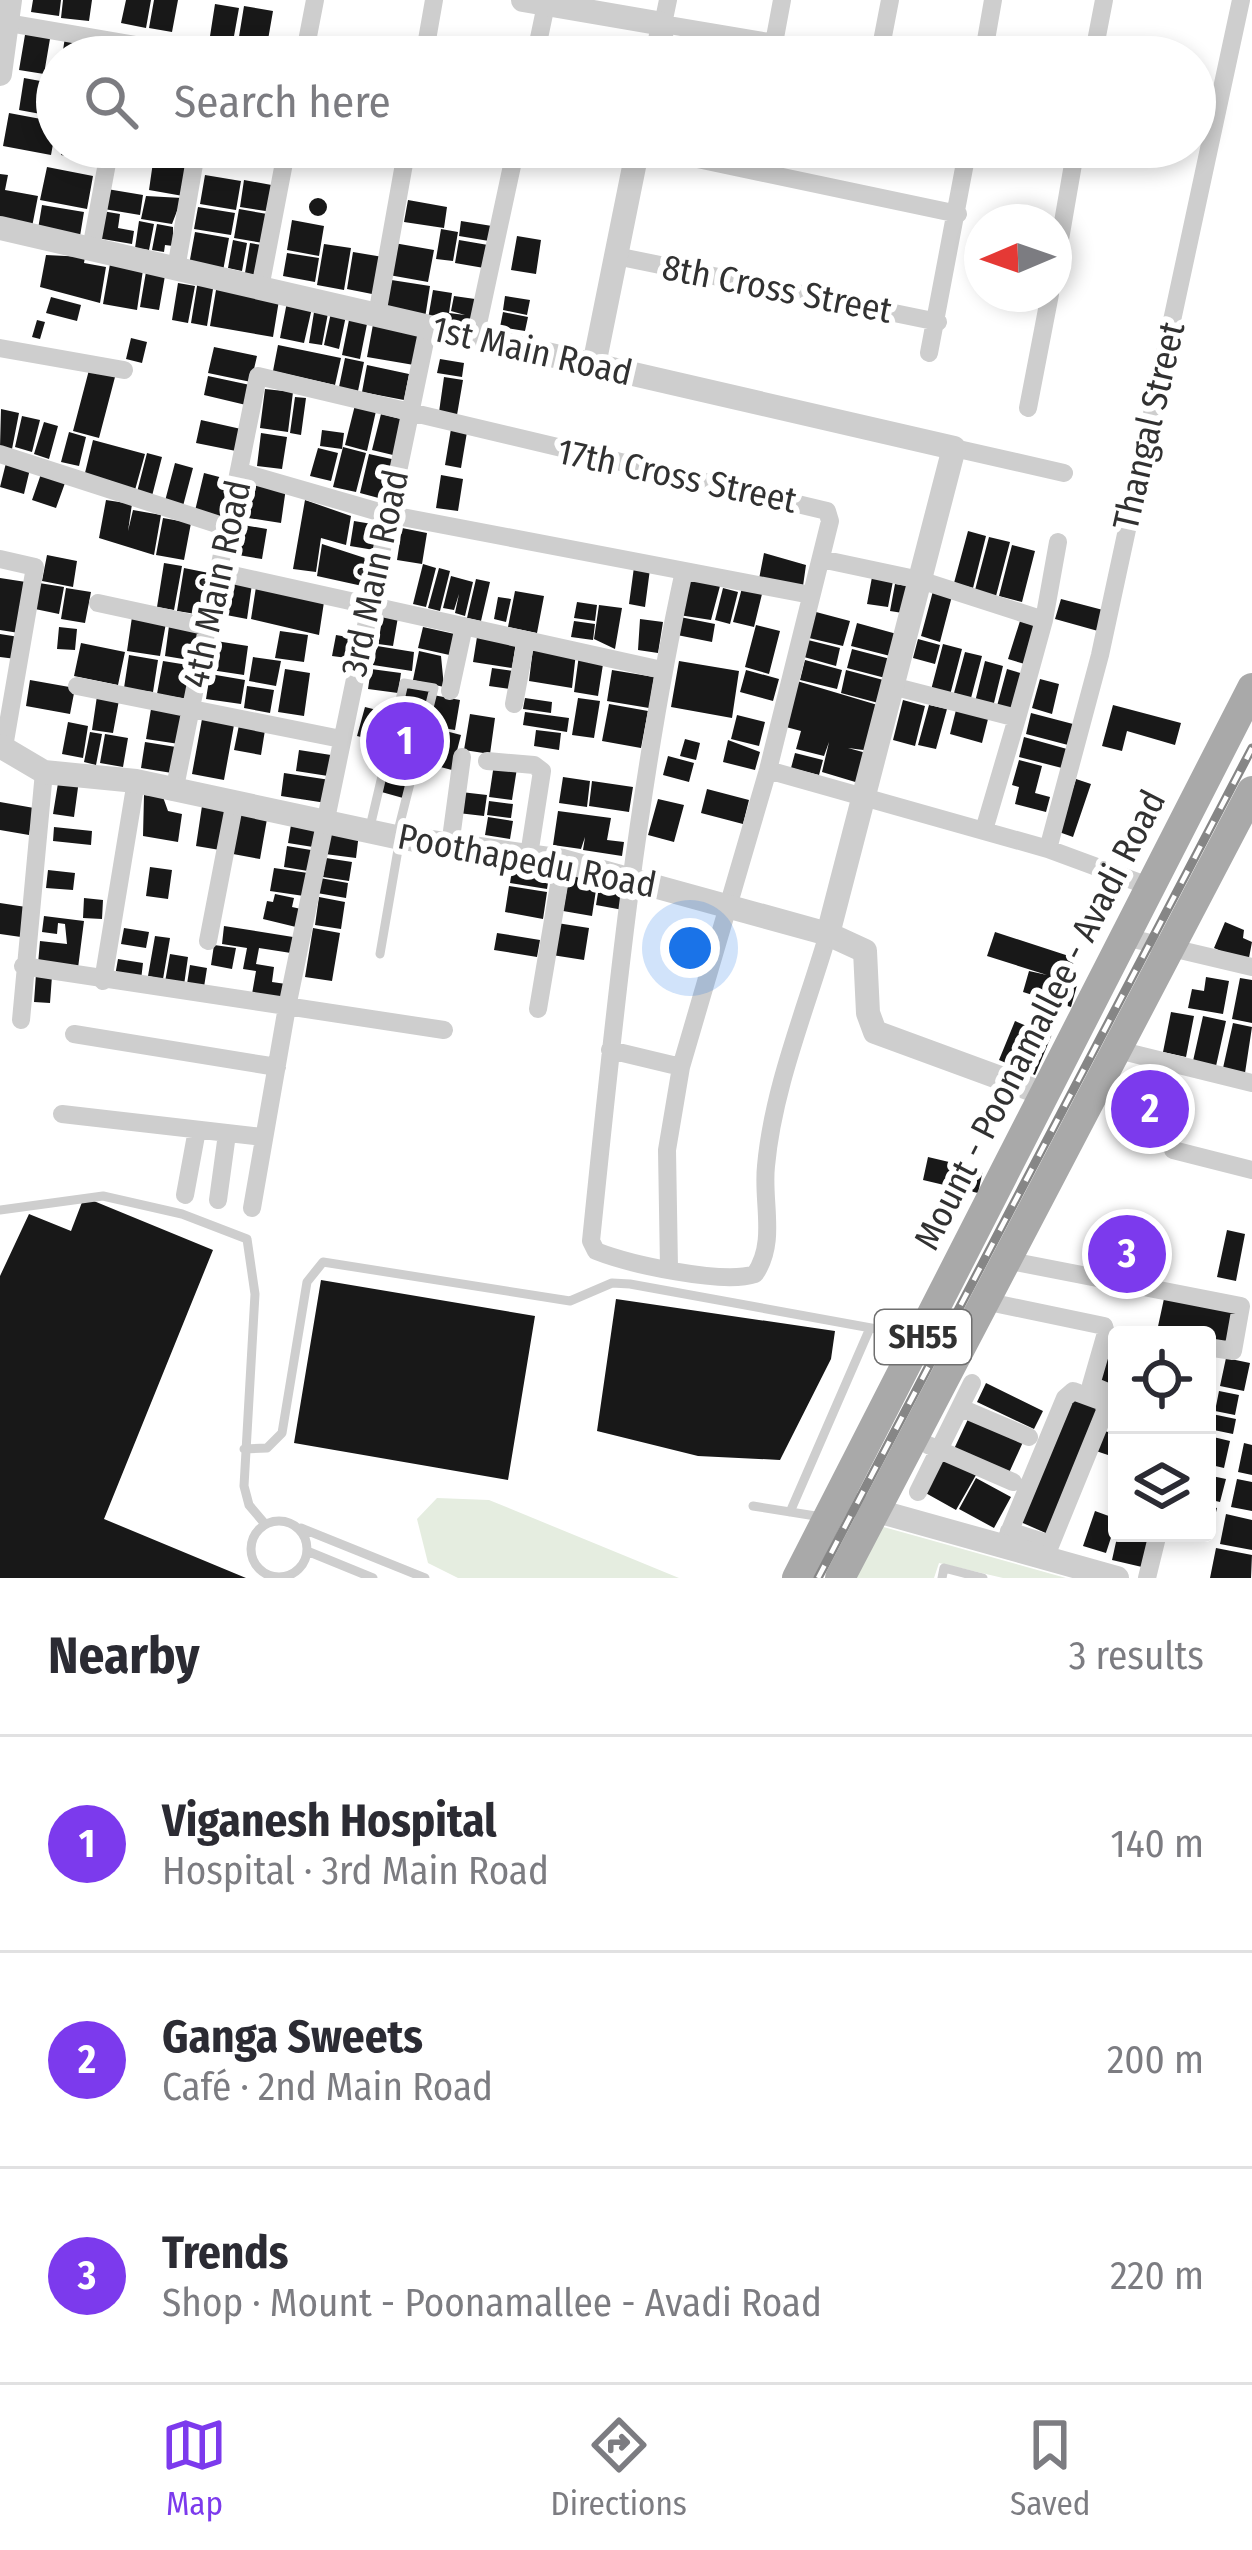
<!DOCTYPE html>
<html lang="en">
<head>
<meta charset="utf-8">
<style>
  body { margin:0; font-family:"Fira Sans Condensed",sans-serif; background:#f2f2f3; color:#2b2b33 }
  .controls { position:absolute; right:36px; bottom:36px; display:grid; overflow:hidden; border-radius:12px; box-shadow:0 6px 18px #0003 }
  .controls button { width:108px; height:108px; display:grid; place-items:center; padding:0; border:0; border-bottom:3px solid #e1e1e2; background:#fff; color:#2b2b33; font:60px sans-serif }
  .compass { position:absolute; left:964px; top:204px; width:108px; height:108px; border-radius:50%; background:#fff; box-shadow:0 6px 18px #0003; rotate:268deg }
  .you { position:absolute; left:690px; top:948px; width:42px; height:42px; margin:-30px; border:9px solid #fff; border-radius:50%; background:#1a73e8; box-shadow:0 0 0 18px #1a73e833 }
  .badge { display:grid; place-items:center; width:78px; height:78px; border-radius:50%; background:#7c3aed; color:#fff; font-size:39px; font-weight:700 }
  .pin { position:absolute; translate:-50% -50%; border:6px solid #fff; box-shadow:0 3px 12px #0006 }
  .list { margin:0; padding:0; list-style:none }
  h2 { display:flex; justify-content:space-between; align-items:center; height:156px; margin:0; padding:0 48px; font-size:51px }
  h2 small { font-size:39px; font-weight:400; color:#7c7c81 }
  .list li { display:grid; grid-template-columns:78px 1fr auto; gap:36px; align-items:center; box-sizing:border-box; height:216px; padding:0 48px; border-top:3px solid #e1e1e2 }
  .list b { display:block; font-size:45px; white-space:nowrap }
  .list p { margin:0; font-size:39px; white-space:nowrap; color:#7c7c81 }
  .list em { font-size:39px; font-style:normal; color:#7c7c81 }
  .icon { flex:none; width:66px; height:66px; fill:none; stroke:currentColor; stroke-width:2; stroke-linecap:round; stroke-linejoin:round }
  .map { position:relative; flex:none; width:1252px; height:1578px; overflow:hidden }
  .search { position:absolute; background:#fff; box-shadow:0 6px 18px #0003; left:36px; right:36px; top:36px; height:132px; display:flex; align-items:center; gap:30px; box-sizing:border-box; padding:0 42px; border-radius:66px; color:#7c7c81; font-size:45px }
  .sheet { height:804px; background:#fff }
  nav { display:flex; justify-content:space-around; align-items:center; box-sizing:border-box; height:168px; border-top:3px solid #e1e1e2; background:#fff; font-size:33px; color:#7c7c81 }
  nav a { display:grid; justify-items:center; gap:6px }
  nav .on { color:#7c3aed }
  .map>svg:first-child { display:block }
</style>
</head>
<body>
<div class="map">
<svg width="1252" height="1578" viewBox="0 0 1252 1578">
  <rect width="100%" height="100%" fill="#fff"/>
  <path fill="#e5ede0" d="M437,1498L489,1500L679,1578H458L428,1563L417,1519Z
    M880,1526L1066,1578H1003L939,1563L934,1578H853Z"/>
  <path fill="#181818" d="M33,0H61L59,16L31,12Z
    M63,0H92L89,21L61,18Z
    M126,0H151L146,28L121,23Z
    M154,0H178L172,32L149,28Z
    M215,4L239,8L231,53L208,49Z
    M244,6L273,11L265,57L236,55Z
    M26,29L51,33L44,74L19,70Z
    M65,37L126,47L124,57H62Z
    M24,78L57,84V117L19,110Z
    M9,113L57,122L51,155L3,146Z
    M63,147H100L97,162L61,155Z
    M116,147H153L150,164L114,158Z
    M153,162L188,168L183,196L149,190Z
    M47,167L93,176L87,209L40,200Z
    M0,174L8,175L5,190L38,196L32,227L0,221Z
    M205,175L241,181L236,210L200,204Z
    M244,180L277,186L272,212L240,207Z
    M107,189L143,195L140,215L104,209Z
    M146,196L182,198L172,224L141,219Z
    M309 207a9 9 0 1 1 18 0a9 9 0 1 1-18 0Z
    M408,200L447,207L444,228L404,222Z
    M42,205L84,212L80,236L38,229Z
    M198,207L235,213L231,235L194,229Z
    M239,209L273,215L263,243L234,238Z
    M102,211L120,214L118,228L134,231L132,244L97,238Z
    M292,220L324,226L319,256L287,250Z
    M139,221L154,224L149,250L135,248Z
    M461,221L492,226L489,241L459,236Z
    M157,224L173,227V246L165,245L164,252L152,250Z
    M441,229L458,232L453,261L436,259Z
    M195,232L229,238L223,271L189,265Z
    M517,236L541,240L536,274L511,270Z
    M233,240L247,243L242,271L228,268Z
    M459,240L488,245L484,268L455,263Z
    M250,243L267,246L262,276L245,273Z
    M394,243L434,250L428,282L389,275Z
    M324,244L351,248L344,290L317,285Z
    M353,252L383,257L377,295L347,289Z
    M287,253L319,258L315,282L283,276Z
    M46,255L85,257L84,263L106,267L100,303L40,287Z
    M110,264L143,270L137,310L103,304Z
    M147,266L166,270L159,310L140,307Z
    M385,279L430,286L425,318L380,310Z
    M198,280L214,283L207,326L191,323Z
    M178,283L195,286L188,323L172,320Z
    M217,284L280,294L273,337L210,326Z
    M433,290L452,293L449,313L465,315L451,311L454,296L475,299L471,328L428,319Z
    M505,296L530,300L527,315L503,310Z
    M51,297L81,305L77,321L46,313Z
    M287,302L312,308L304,343L280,338Z
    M315,306L329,308L322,345L309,343Z
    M332,308L347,311L339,349L324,345Z
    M503,312L528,317L525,331L500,327Z
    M350,315L368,319L360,359L342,355Z
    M374,319L421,328L414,365L367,357Z
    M37,320L45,322L40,339L32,337Z
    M131,338L147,342L142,363L126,359Z
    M278,345L341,358L335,385L273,371Z
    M214,347L257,356L251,382L208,373Z
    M345,358L364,362L358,391L339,387Z
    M440,359L464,363L462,377L437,373Z
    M367,365L409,374L404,400L362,392Z
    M89,370L115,377L99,438L73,431Z
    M208,376L250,385L246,405L204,395Z
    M444,377L463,380L457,415L439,412Z
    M265,389L293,392L288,432L260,428Z
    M295,397L306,398L301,435L290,433Z
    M355,405L376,411L367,451L345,445Z
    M1,409L19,413L12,449L0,447Z
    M381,414L401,419L393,455L372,450Z
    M22,416L40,420L32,452L15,447Z
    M201,420L241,429L236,451L196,443Z
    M44,422L58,426L49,459L34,454Z
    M451,429L467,432L461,468L445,465Z
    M322,430L344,433L342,449L320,446Z
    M69,432L86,437L79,466L61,462Z
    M261,433L287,437L282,469L257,466Z
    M93,440L145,454L135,490L84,477Z
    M343,447L366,453L356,492L333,487Z
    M318,448L338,453L331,481L310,476Z
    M147,453L162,457L152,496L137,492Z
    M369,454L396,460L386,500L360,493Z
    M6,463L30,469L24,494L0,487Z
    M175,463L193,468L183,506L165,501Z
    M204,473L231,480L221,522L194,515Z
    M41,474L65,483L56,508L32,500Z
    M441,475L463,479L458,511L436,508Z
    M248,481L286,488L281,523L242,517Z
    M106,500L132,504L128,531L133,510L161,515L154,555L99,538Z
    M305,500L351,516L346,545L321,538L316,572L293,569Z
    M163,518L191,523L184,560L156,555Z
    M354,521L378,525L374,550L350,546Z
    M237,524L267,529L262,559L232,554Z
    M402,528L427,533L422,564L397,560Z
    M968,531L986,536L973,588L954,583Z
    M989,537L1010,542L996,596L975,590Z
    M322,544L371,560L367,587L317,576Z
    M1012,545L1035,551L1022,602L999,596Z
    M764,553L806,565L803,586L759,579Z
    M47,555L77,561L73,587L42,581Z
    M164,563L182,566L174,610L157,607Z
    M423,564L436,568L426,607L413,604Z
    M634,567L650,569L645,607L629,604Z
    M184,568L209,573L202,615L177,611Z
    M439,568L450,571L440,611L428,608Z
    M451,576L473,582L465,616L455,613L459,594L454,610L443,608Z
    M872,577L893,581L888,607L867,604Z
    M0,578L26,582L19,633L0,630Z
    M689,578L720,586L711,620L679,615Z
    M476,579L490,582L481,621L467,618Z
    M227,580L252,584L247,619L221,614Z
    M39,583L64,587L59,614L35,609Z
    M895,584L913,587L909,614L890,611Z
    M256,587L324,602L319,635L251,619Z
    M66,588L91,592L85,623L61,619Z
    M723,588L738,592L730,624L715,620Z
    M742,588L762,594L754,627L733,622Z
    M515,591L544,596L537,633L508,627Z
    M933,591L952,596L940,642L921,636Z
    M498,597L511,599L506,622L494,619Z
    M1061,599L1103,610L1098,631L1055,619Z
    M577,602L597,605L595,621L574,618Z
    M599,605L622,608L615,649L594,639Z
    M816,612L850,621L843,646L809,638Z
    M383,614L398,617L393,646L378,644Z
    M132,617L166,623L160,656L127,651Z
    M680,617L715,624L712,642L677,635Z
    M640,619L663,622L658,653L638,650Z
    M574,621L595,624L593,640L571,637Z
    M1020,621L1039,627L1028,665L1008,659Z
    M857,623L904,636L898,658L851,646Z
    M756,625L780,631L769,674L745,667Z
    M169,626L200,631L195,661L165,656Z
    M59,627L77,629L75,650L57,649Z
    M423,627L459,635L454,656L418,648Z
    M280,631L308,635L304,662L275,658Z
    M0,634L19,637L16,659L0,657Z
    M336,635L359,639L355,659L332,656Z
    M477,637L516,642L512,668L473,662Z
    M918,639L940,645L935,664L913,658Z
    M808,640L840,648L836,666L804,657Z
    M216,641L248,646L244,675L211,670Z
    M81,643L125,652L118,685L74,676Z
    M943,644L962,649L950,695L931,690Z
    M377,646L414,652L412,671L373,665Z
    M533,648L576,653L572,688L529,681Z
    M852,649L898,661L893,680L847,668Z
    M419,651L441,656L444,687L413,680Z
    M965,652L982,656L971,698L954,693Z
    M129,655L158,660L153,692L124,688Z
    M579,655L604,658L598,696L574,692Z
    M253,657L281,661L276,686L249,681Z
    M805,660L842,670L837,689L800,680Z
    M163,661L194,666L188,699L157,694Z
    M679,661L739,671L732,718L671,707Z
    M985,661L1003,666L993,707L975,702Z
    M492,668L513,671L510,689L489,686Z
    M285,669L310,673L304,716L278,712Z
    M371,669L401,673L398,693L368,689Z
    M1007,669L1024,674L1014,711L997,706Z
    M612,670L654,677L649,708L607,701Z
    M746,670L779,679L773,701L740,692Z
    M846,670L887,681L882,704L841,693Z
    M210,674L245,680L241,704L206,699Z
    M1040,679L1059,684L1052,714L1032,708Z
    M30,680L75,688L70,714L26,706Z
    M797,681L881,706L871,751L848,748L870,754L862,784L822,772L829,742L824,756L796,749L801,731L786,727Z
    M407,683L431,690L403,798L378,791Z
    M247,686L274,690L270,713L244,708Z
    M433,695L460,700L455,730L429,726Z
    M97,696L119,700L113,733L92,730Z
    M525,698L552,702L551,713L523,709Z
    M578,698L600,701L594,738L572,735Z
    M903,700L925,706L915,746L893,740Z
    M609,704L648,711L641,748L602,741Z
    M929,705L947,709L936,749L918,745Z
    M1113,705L1181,723L1175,745L1127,731L1122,751L1102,746Z
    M957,706L989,715L982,743L950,734Z
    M365,707L393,714L385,743L357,736Z
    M151,709L184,714L179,744L146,739Z
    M525,712L569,718L567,732L523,725Z
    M1031,713L1073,724L1068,745L1026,734Z
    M470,714L495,718L490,754L464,750Z
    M737,715L765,722L759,746L731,739Z
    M202,719L234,725L224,780L192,774Z
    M68,722L88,726L83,758L62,754Z
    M239,725L265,730L261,755L234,750Z
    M430,727L461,735L452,770L421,762Z
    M536,730L561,733L559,750L534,746Z
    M90,732L102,734L96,765L84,762Z
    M105,734L128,738L123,767L100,763Z
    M1024,737L1067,749L1062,768L1019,757Z
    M685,739L700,743L696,760L680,756Z
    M728,740L760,752L755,770L723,762Z
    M145,742L176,747L172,773L141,768Z
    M299,750L331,755L328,776L296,771Z
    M795,753L823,760L819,775L791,768Z
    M668,756L694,763L689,782L663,775Z
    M1019,760L1042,766L1035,793L1050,797L1046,812L1015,804L1019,787L1012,785Z
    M494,764L517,768L512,800L489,797Z
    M284,773L330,780L326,803L281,796Z
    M59,777L79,780L74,817L53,814Z
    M563,777L590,781L587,807L559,803Z
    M1076,779L1091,784L1073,837L1059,832Z
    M592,781L633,787L629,812L589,806Z
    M707,789L749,800L743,824L701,813Z
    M461,792L487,795L484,816L458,813Z
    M144,795L163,797L168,811L182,814L178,842L143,836Z
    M658,799L684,805L674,842L648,835Z
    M489,801L513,804L511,818L487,815Z
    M0,802L34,808L29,835L0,830Z
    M202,806L227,810L220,850L196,846Z
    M558,811L611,818L607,840L624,842L622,856L583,850L585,837L581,849L553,845Z
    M239,814L267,819L260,859L233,854Z
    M488,817L513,821L510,839L485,835Z
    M292,819L317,823L313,847L288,843Z
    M54,827L92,831L91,845L53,841Z
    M329,829L359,833L356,858L325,854Z
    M287,846L311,850L308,871L284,867Z
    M326,858L352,862L349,881L323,877Z
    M514,858L551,864L547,889L510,883Z
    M150,867L172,870L168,899L146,896Z
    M274,868L308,873L304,896L270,891Z
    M48,870L75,873L73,890L46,888Z
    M570,872L598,877L592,916L563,911Z
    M601,875L628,880L623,910L596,905Z
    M320,878L348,883L346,898L317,893Z
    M509,886L547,892L543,919L505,912Z
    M275,894L294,898L292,907L301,909L296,927L263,919L267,901L273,902Z
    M319,897L345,902L341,929L315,925Z
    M84,898L103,900L102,919L83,918Z
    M0,903L26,907L21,937L0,934Z
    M44,916L84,921L78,968L38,964L40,941L67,944L65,924L58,923L57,934L42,932Z
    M1225,922L1244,930L1243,938L1252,942L1248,963L1214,948Z
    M557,923L589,928L584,960L552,955Z
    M224,926L293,937L291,953L259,948L256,964L274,967L272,982L286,984L284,1000L252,994L256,971L243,969L247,948L222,944Z
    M124,928L149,932L146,948L121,944Z
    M313,928L340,933L332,981L305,977Z
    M995,932L1075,958L1067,982L1077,985L1071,1007L1023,992L1029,971L1047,975L987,956Z
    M497,933L540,940L537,957L494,950Z
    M155,936L170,938L163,979L148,976Z
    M214,945L236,948L232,969L211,965Z
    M170,954L188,957L184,985L165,982Z
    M118,959L143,963L141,980L115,976Z
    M190,965L207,968L204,987L187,984Z
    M36,974L52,976L50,1003L34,1002Z
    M1206,977L1229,981L1223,1014L1188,1008L1192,989L1204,991Z
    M1240,978L1252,980V1023L1232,1019Z
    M1048,1001L1063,1008L1035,1075L999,1060L1015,1021L1036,1030Z
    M1171,1012L1194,1016L1186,1057L1163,1052Z
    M1203,1016L1226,1021L1216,1066L1193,1061Z
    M1233,1023L1252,1027L1245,1073L1223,1068Z
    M928,1157L983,1170L978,1193L923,1180Z
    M84,1197L213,1250L104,1519L246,1578H0V1276L29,1214L71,1231Z
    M1227,1230L1245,1234L1236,1281L1217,1277Z
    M321,1280L535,1316L508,1480L294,1443Z
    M1165,1294L1239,1310L1231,1347L1207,1342V1335L1157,1331Z
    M616,1299L835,1331L831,1359L780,1460L698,1456L597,1431Z
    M1103,1356L1117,1361V1388L1095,1381Z
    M1226,1358L1250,1363L1244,1391L1220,1386Z
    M986,1383L1043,1411L1034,1429L977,1402Z
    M1219,1391L1239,1395L1235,1415L1215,1411Z
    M1071,1394L1102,1408L1048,1534L1016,1520Z
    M1212,1414L1236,1419L1233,1434L1209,1429Z
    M969,1417L1023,1442L1008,1475L954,1449Z
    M1099,1429L1117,1435V1458L1093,1450Z
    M1209,1436L1230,1441L1224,1468L1207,1464Z
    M1244,1443L1252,1445V1475L1238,1472Z
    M942,1456L976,1475L956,1510L922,1491Z
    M1207,1475L1226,1479L1220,1502L1207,1499Z
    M976,1478L1011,1497L994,1528L959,1509Z
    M1237,1479L1252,1482V1511L1231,1507Z
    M1207,1505L1217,1508L1212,1529L1207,1528Z
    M1095,1511L1117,1519L1106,1553L1083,1546Z
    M1226,1514L1252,1520V1550L1220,1544Z
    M1118,1533H1150L1142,1567L1112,1560Z
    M1216,1548L1252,1555L1251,1578H1210Z"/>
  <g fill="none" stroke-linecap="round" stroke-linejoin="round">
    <path stroke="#cecece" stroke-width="9" d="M370,827L404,683L434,688L397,835
      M380,954L400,838
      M0,1210L103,1196L182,1214L247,1239L255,1294L244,1486L249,1505L265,1524
      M244,1449L267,1448L282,1433L307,1282L323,1262L570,1301L612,1283L630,1284L915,1336
      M753,1506L822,1517
      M790,1512L870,1328
      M251 1549a28 28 0 1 1 56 0a28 28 0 1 1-56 0Z
      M301,1528L425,1578
      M307,1551L373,1578
      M942,1578L944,1568L983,1578"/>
    <path stroke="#cecece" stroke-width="18" d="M668,0L663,24L857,57
      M8,23L206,57
      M774,43L782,0
      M304,57L315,0
      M424,57L434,0
      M535,57L547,0
      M879,57L890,0
      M983,57L993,0
      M1093,57L1104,0
      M641,147L958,214
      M91,249L110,147
      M616,256L938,322
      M176,269L197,147
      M1054,274L1076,147
      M260,288L287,147
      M377,315L407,147
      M475,338L516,147
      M0,348L124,370
      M929,353L968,147
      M1028,408L1050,294
      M954,448L1064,473
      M0,454L229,528
      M241,472L386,514L811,595
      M0,559L35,567L4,747
      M821,559L920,580L1044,620L1017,718
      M684,571C636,791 614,1017 591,1241L596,1251C629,1264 723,1285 755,1274C777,1242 762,1202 766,1166C773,1088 806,1009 828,934
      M219,572L662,670
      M98,603L209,627
      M1044,620L1058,542
      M77,686L341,739
      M892,686L1017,718L984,830
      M450,691L464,626
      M514,704L526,640
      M487,761L534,765L542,771L529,855
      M768,770L1048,849L1151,887
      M174,792L258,376L827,511L830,521L768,770L681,1067L667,1150L669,1268
      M450,846L462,757
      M1048,849L1100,655L1241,0
      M1125,937L1252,967
      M208,941L235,801
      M23,966L444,1030
      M103,981L136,781
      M538,1009L563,861
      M21,1020L44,772
      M74,1034L277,1067
      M1114,1049L1252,1083
      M610,1050L681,1067
      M62,1114L263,1137
      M1173,1150L1252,1170
      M185,1195L197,1130
      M218,1200L227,1134
      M252,1208L287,1007L428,327
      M1005,1260L1241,1306L1233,1351L1207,1347
      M984,1301L1104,1326L1106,1333L1091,1385L1117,1396
      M961,1408L1029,1437
      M928,1445L1013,1482
      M918,1492L972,1383
      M1009,1531L1050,1544
      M1003,1547L1065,1398L1073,1391L1103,1402L1105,1411L1045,1558
      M1147,1578L1158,1533"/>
    <path stroke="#cecece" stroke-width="24" d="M523,0L663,24L657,57
      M0,74L10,0
      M0,228L954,448L828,934
      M594,365L638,147
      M0,746L44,772L136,781L396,837L563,861L828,934L865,951L868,1013L875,1032L1044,1094
      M838,1500L1117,1578"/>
    <path stroke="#a9a9a9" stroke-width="30" d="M797,1578L1252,688
      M840,1578L1252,791"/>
    <defs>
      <path id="rail" d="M818,1578L1252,748"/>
    </defs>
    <use href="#rail" stroke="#868686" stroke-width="9"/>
    <use href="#rail" stroke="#fff" stroke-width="4.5" stroke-dasharray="14" stroke-linecap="butt"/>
  </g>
  <g text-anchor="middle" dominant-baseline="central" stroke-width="12" stroke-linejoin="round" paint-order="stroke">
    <rect fill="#fff" stroke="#6f6f6f" stroke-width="3" x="875" y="1310" width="96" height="54" rx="9"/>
    <g font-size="33" font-weight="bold" fill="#313131">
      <text x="923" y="1337">SH55</text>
    </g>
    <g font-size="36" fill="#313131" stroke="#fff">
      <text transform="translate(777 289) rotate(11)">8th Cross Street</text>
      <text transform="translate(532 351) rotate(13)">1st Main Road</text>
      <text transform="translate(1149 426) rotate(-77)">Thangal Street</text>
      <text transform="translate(677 476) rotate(12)">17th Cross Street</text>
      <text transform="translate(375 573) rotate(-78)">3rd Main Road</text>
      <text transform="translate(217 584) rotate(-78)">4th Main Road</text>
      <text transform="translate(527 861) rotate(11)">Poothapedu Road</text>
      <text transform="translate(1040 1020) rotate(-63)">Mount - Poonamallee - Avadi Road</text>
    </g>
  </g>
</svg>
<div class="controls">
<button><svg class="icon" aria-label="locate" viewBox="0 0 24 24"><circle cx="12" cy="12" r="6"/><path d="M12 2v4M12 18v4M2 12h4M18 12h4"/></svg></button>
<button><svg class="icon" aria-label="layers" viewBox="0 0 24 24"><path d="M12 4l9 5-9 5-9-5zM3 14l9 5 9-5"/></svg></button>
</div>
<svg class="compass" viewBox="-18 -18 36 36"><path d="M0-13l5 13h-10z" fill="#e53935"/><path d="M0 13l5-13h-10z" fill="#7c7c81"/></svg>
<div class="you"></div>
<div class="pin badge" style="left:405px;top:741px">1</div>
<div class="pin badge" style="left:1150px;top:1109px">2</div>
<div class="pin badge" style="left:1127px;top:1254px">3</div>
<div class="search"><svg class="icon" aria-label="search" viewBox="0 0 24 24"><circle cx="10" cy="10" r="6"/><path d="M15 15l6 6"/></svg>Search here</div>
</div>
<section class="sheet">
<h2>Nearby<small>3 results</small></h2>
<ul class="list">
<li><span class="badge">1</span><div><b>Viganesh Hospital</b><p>Hospital · 3rd Main Road</p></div><em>140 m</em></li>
<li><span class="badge">2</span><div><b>Ganga Sweets</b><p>Café · 2nd Main Road</p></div><em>200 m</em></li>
<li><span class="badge">3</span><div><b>Trends</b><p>Shop · Mount - Poonamallee - Avadi Road</p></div><em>220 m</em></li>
</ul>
</section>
<nav>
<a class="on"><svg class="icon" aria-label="map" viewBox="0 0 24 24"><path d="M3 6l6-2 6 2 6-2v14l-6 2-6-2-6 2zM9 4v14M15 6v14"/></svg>Map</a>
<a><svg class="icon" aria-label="directions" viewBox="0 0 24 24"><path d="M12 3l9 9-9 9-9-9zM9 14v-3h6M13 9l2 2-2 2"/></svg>Directions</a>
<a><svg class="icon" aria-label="saved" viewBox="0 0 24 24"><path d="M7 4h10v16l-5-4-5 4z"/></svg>Saved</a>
</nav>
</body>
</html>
